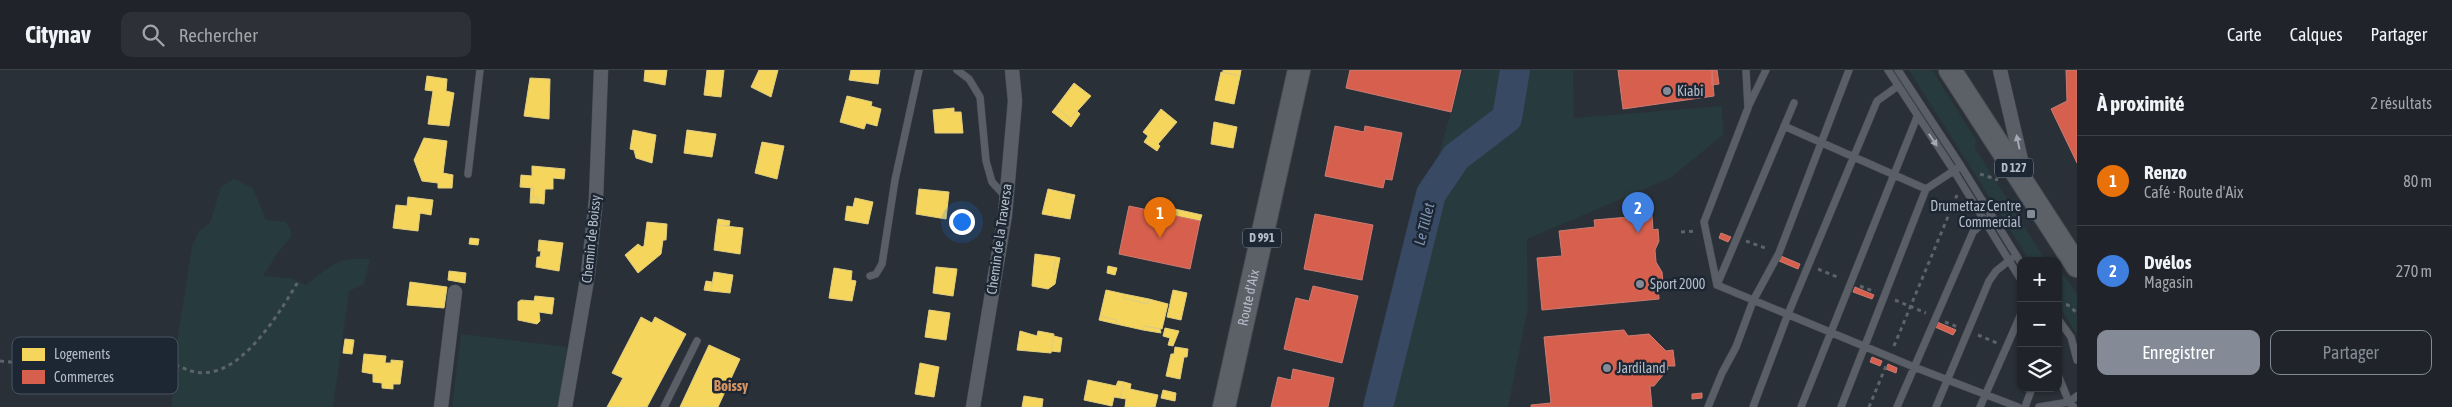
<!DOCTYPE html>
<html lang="fr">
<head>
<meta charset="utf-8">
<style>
  body { margin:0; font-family:"Asap Condensed",sans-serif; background:#2d3036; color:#f1f3f6 }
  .controls { position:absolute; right:15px; bottom:15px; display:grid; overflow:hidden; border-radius:10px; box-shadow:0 1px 4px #0004 }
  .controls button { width:45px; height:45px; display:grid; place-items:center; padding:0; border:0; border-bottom:1px solid #3d4147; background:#20242a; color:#f1f3f6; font:25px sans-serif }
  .you { position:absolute; left:961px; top:151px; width:18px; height:18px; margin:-12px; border:4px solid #fff; border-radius:50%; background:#1a73e8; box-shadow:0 0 0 8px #1a73e833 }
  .badge { display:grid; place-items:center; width:32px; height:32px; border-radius:50%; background:#848b96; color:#fff; font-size:16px; font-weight:700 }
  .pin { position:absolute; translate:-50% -41px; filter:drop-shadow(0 1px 2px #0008) }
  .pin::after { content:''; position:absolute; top:26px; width:18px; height:15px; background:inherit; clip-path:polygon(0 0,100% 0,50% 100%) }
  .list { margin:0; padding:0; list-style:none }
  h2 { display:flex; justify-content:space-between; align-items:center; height:65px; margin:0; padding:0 20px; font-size:21px }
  h2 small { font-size:16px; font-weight:400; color:#a2a4a8 }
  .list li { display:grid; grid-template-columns:32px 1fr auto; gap:15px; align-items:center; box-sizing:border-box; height:90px; padding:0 20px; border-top:1px solid #3d4147 }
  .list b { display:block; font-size:19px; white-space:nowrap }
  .list p { margin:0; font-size:16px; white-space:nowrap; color:#a2a4a8 }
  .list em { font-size:16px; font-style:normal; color:#a2a4a8 }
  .actions { display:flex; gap:10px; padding:15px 20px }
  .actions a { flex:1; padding:11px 0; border:1px solid #848b96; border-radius:10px; text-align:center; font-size:18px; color:#848b96 }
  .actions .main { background:#848b96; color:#fff }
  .icon { flex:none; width:28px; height:28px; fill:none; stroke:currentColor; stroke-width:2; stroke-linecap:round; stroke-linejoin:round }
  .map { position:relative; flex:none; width:2077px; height:337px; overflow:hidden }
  header { display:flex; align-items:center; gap:30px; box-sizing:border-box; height:70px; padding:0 25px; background:#20242a; border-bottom:1px solid #3d4147 }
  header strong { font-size:24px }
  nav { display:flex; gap:28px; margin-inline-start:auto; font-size:18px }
  .search { width:350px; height:45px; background:#2d3036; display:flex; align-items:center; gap:12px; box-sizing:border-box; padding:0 18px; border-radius:10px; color:#a2a4a8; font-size:19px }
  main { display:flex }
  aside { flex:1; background:#20242a }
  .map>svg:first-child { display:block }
</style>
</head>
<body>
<header>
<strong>Citynav</strong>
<div class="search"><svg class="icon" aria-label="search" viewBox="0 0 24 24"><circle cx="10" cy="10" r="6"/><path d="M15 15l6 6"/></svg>Rechercher</div>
<nav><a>Carte</a><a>Calques</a><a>Partager</a></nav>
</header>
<main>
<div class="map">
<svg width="2077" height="337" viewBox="0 0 2077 337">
  <rect width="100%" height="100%" fill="#2a3038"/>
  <path fill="#273a3e" d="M1463,0H1573L1574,48L1722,36L1723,65L1670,108L1527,169L1528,237L1508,337H1367Z
    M1909,0H1932L1976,70L1975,78L2046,191H2030Z
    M234,109L253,118L266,150L286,152L291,160V167L278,182L263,206L290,208L306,215C331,196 336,187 370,189L364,214L349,221L333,337H172L173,299L192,176L200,160L210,153L221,117Z
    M2058,196L2077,224V264L2058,235Z
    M461,264L567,277L560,337H452Z"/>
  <path fill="#f6d55c" stroke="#e2ce7d" d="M645,0H667L665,15L644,11Z
    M707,0H724L721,27L704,25Z
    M759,0H778L771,27L751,17Z
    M851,0H880L878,14L849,10Z
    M1223,0H1241L1240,6L1223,2Z
    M1221,2L1240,6L1234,34L1215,30Z
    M427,6L447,9L446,21L454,23L449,56L428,54L433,21L425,20Z
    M530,8L550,9L549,49L524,46Z
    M1074,13L1091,26L1070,49L1056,37Z
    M847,26L872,32L871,36L881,39L877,56L866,53L864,59L840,52Z
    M1056,37L1070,49L1077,41L1080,44L1071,57L1052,42Z
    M954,38V42H961L963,63H935L933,40Z
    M1161,39L1177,52L1158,74L1160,76L1157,81L1144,72L1148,66L1143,62Z
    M1214,52L1237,57L1233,78L1211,74Z
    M633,60L656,65L652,93L636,88L634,80L630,79Z
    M687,60L716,64L712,87L684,83Z
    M424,68L447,71L443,103L453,105L452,118H438V113L422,111L414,90Z
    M762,72L784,76L777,109L755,103Z
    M532,96L565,99L564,109L553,108V119H545L544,134L538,133V128H533L534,118L520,117L521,105L532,106Z
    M531,117L534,118L533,128H538V133H530Z
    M919,119L949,122L946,149L916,144Z
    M1048,119L1066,123L1065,128L1074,129L1070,149L1042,144Z
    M1066,123L1075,125L1074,129L1065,128Z
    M408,127L433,130L431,145L420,143L418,161L393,158L396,135L407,136Z
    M855,128L873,132L868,154L845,150L847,136L853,137Z
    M1166,137L1202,145L1200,151L1164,144Z
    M718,149L730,151L729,156L717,155Z
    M647,152L667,154L666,170H663L661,184L638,203L625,185L638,174L642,177L644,176Z
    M717,155L743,158L740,184L714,180Z
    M470,168L479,169L478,175L469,174Z
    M539,170L563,173L559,201L536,197L537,187H540L541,181H538Z
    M1035,184L1056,187L1053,202L1057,203L1055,214L1048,219L1032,216Z
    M1056,187L1060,188L1057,203L1053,202Z
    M1108,196L1117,198L1115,205L1107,203Z
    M936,197L957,199L953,226L933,223Z
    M834,198L852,201L851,210L856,211L852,231L829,228Z
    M449,201L466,203L465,213L448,210Z
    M714,202L733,205L730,223L711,221Z
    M706,211L712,212L711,221L704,220Z
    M410,212L447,217L444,238L407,235Z
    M1106,220L1124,224L1123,228L1148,234L1149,229L1168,234L1162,259L1144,256L1143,260L1116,254L1117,250L1100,246Z
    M1173,220L1187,223L1181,250L1167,247Z
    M1124,224L1149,229L1148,234L1123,228Z
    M535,226L554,228L552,244L539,242L540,251L537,254L518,250V232L521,230L534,231Z
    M929,240L950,243L946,270L925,267Z
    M1100,246L1117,250L1116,254L1099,250Z
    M641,247L652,253L655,247L686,264L647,337H607L623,308L612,303Z
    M1144,256L1160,259L1161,263L1143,260Z
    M1165,258L1179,261L1173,276L1168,275L1170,268L1163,266Z
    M1020,261L1037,266L1038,261L1054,264L1051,283L1017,280Z
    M1054,266L1062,268L1060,282L1051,281Z
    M345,269L354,270L352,284L343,283Z
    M709,275L740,289L718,337H680Z
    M1175,277L1188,279L1187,287H1184L1180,309L1166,306L1171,284H1174Z
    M364,284L386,286L385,293H391V290L403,291L400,314H393V319L382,318V313L373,312V304L362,302Z
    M920,293L939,297L934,327L915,324Z
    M1088,310L1116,316L1118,311L1124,312L1120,328L1114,327L1112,336L1084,330Z
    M1124,312L1131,314L1130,319L1158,325L1155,337H1125L1126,329L1120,328Z
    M1163,320L1176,323L1175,331L1161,328Z
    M1024,326L1043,329L1042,337H1022Z"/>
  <path fill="#d6604d" stroke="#cc7c72" d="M1350,0H1461L1451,42L1346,18Z
    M1618,0H1712L1714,26L1623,39Z
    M1712,0H1717L1719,14L1712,15Z
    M2066,0H2077V93L2051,39L2067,31Z
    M1335,56L1364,62L1365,56L1402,63L1392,110L1385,109L1383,118L1325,106Z
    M1129,136L1200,151L1190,199L1119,184Z
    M1315,144L1373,155L1362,210L1304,199Z
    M1652,145L1653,160L1658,159L1659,171L1655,180L1656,192L1662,202L1663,212H1658L1659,229L1542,240L1537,188L1562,186L1559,161L1595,157L1594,150Z
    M1721,163L1731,167L1728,172L1719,168Z
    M1781,186L1800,194L1798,199L1779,191Z
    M1313,216L1358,226L1342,293L1284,279L1296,228L1309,231Z
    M1855,217L1874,225L1872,229L1853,222Z
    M1937,252L1956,260L1953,265L1935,257Z
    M1624,260L1628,266L1649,264L1666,281L1673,280L1675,296H1667L1668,299L1654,316H1650L1652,337H1531V335L1551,333L1544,267Z
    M1872,287L1882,291L1880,296L1870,292Z
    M1888,294L1897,298L1896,303L1886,299Z
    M1293,299L1334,308L1328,337H1271L1278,307L1291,310Z
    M1702,323V328L1692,329V324Z"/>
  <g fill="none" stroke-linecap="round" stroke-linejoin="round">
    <path stroke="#384963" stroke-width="30" d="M1378,337L1431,124L1456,87L1507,48L1515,0"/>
    <defs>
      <path id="lane" d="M957,0L969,9L980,27L986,91L992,112L1006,127
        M1888,0L1954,101L2021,210
        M1898,0L1961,96L2021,193
        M1749,35L1766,0
        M1784,56L1926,119
        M468,104L480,0
        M870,206L876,204L882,194L895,110L919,0
        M1717,215L1914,297L2018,337
        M1717,215L1704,152L1748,38L1746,0
        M1717,215L1794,33
        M2058,249L2071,267L2077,290
        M2058,305L2069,332L2074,337
        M664,337L697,271
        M1708,337L1722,303L1736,277L1753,231L1779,183L1849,0
        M1753,337L1788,244L1877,31L1898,16
        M1801,337L1917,47
        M1841,337L1926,119L1961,96
        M1897,337L1973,162L1987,149
        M1936,337L1989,211L1996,201L2011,189
        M1980,337L2021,244
        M2025,337L2032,318
        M2039,337L2069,332L2077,326"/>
      <path id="street" d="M2000,0L2025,107
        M441,337L455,222
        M565,337L588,204L596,129L601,0
        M973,337L1005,145L1015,31L1012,0"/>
      <g id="primary">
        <path d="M1950,0L2077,196"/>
        <path id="s1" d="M1224,337L1299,0"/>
      </g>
    </defs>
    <use href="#lane" stroke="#484c53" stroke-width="8"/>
    <use href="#street" stroke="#484c53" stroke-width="15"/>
    <use href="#primary" stroke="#484c55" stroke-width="24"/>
    <path stroke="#5d636a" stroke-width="3" stroke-dasharray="4 4" stroke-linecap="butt" d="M1980,104L1998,110
      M1681,162L1695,161
      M1746,171L1768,179
      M1818,199L1840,208
      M1860,216L1875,222
      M1895,230L1926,243
      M2058,234L2068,235L2077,243
      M1945,252L1958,257
      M1978,265L1997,273
      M1894,276L1957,125
      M0,291C31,294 61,297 92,296C115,296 137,292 160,292C181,292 189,308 215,301C250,292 282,239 299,210
      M1869,337L1886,296"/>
    <use href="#lane" stroke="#5a5e66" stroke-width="7"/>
    <use href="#street" stroke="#5a5e66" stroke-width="14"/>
    <use href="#primary" stroke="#5c6168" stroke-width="22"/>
  </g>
  <defs><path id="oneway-solid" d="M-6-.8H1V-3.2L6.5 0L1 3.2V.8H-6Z" transform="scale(1.25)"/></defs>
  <g fill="#a2a9b5">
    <use href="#oneway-solid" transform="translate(1933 70) rotate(56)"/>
    <use href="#oneway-solid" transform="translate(2018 72) rotate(-102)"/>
  </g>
  <g fill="#848b96" stroke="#1d2633" stroke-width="2">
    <circle cx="1667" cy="21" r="5"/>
    <rect x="2026" y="139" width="10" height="10" rx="2.5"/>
    <circle cx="1640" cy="214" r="5"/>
    <circle cx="1607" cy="298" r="5"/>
  </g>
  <g text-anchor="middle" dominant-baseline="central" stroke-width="5" stroke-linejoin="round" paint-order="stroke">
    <g fill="#1d2633" stroke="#878f9c" stroke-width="1">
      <rect x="1995" y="88.5" width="38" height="19" rx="4"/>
      <rect x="1243" y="158.5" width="38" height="19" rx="4"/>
    </g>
    <g font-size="12" font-weight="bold" fill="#b4bcc9">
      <text x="2014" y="98">D 127</text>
      <text x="1262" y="168">D 991</text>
    </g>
    <g font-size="14" fill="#b4bcc9" stroke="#1d2633" text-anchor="start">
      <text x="1677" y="21">Kiabi</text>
      <text x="2021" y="136" text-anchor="end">Drumettaz Centre<tspan x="2021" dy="16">Commercial</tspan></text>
      <text x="1650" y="214">Sport 2000</text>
      <text x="1617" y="298">Jardiland</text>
    </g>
    <g font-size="14" fill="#b4bcc9" stroke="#1d2633">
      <text transform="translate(591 169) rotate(-84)">Chemin de Boissy</text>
      <text transform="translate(999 169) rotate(-82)">Chemin de la Traversa</text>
      <text stroke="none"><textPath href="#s1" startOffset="112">Route d'Aix</textPath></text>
    </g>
    <g font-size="15" font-style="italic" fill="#7c92b1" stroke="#1d2633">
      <text transform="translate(1424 154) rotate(-76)">Le Tillet</text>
    </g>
    <g font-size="15" font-weight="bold" fill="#d59563" stroke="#1d2633">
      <text x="731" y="315">Boissy</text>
    </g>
  </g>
  <rect x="12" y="267" width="166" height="57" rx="8" fill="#1d2633" stroke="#4a5360" stroke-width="1"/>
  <rect x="22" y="278" width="23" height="13" fill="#f6d55c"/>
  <rect x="22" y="300" width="23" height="14" fill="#d6604d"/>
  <g font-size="14" fill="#b4bcc9">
    <text x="54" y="289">Logements</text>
    <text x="54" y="312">Commerces</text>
  </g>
</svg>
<div class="controls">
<button>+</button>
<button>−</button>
<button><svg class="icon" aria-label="layers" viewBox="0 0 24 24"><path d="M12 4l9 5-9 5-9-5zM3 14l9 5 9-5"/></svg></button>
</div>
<div class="you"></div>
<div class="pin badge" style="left:1160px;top:168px;background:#e8710a">1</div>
<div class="pin badge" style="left:1638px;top:163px;background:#3f7fe0">2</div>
</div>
<aside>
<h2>À proximité<small>2 résultats</small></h2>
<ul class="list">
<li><span class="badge" style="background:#e8710a">1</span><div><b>Renzo</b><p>Café · Route d'Aix</p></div><em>80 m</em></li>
<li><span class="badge" style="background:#3f7fe0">2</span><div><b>Dvélos</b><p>Magasin</p></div><em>270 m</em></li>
</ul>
<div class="actions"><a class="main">Enregistrer</a><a>Partager</a></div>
</aside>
</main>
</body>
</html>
